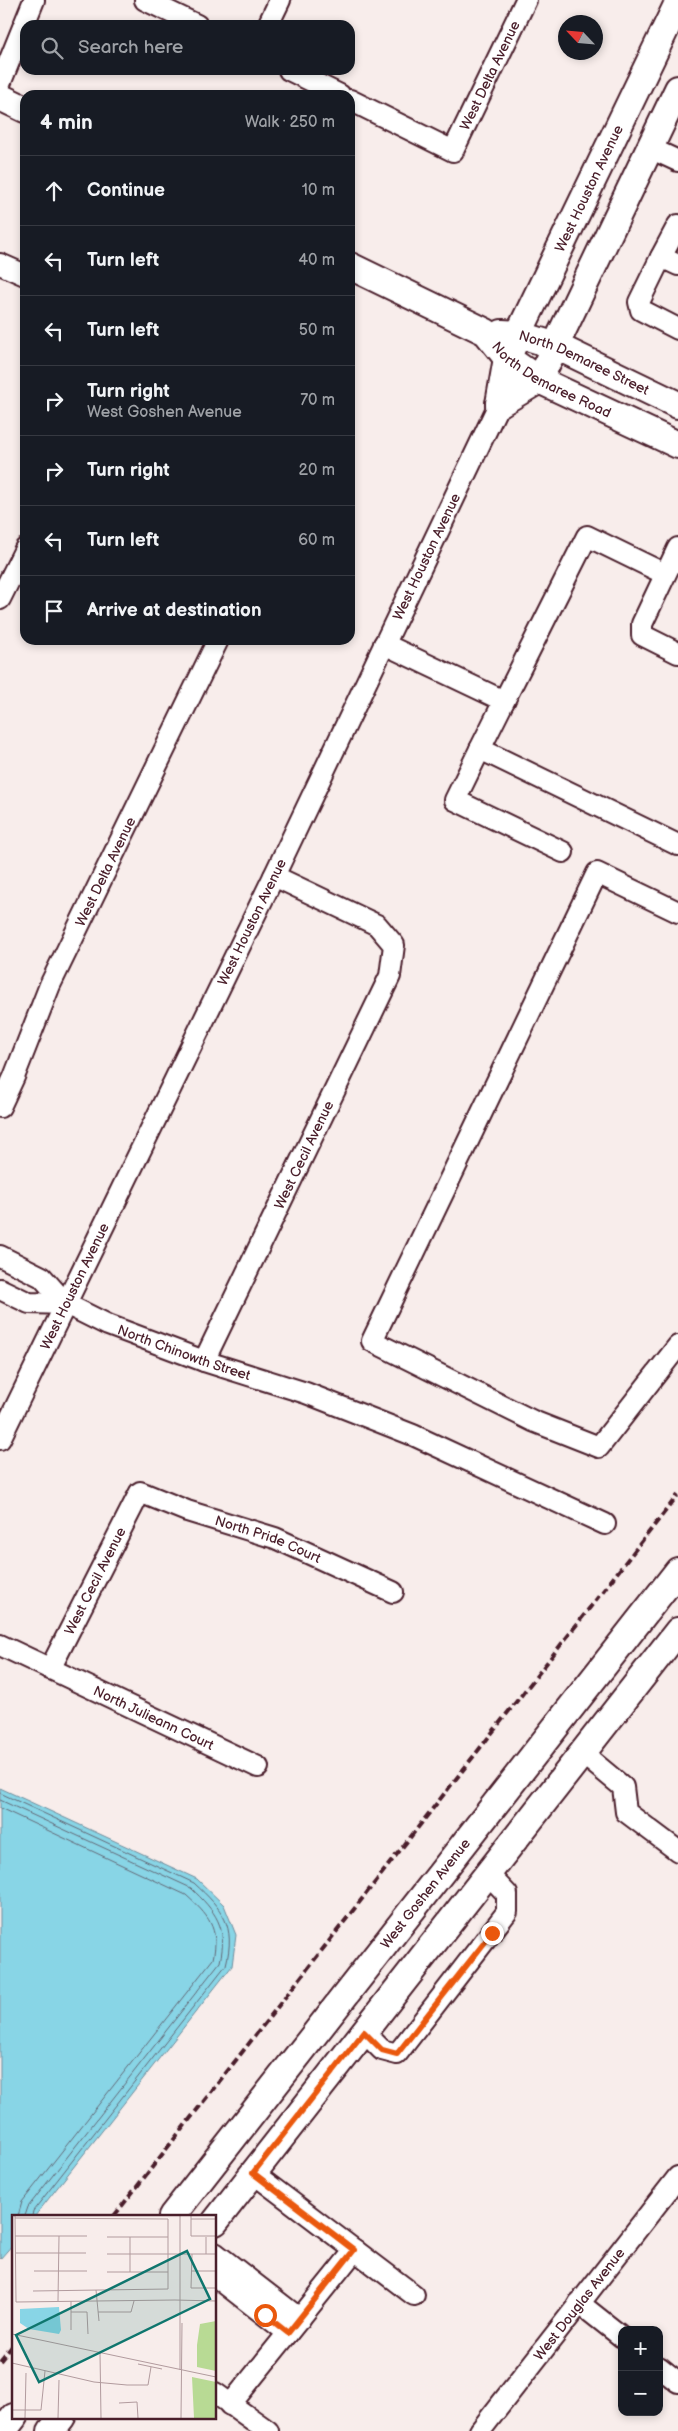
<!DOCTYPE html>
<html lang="en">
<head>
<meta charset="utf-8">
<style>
  body { margin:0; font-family:"Balsamiq Sans",sans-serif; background:#20242c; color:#f1f3f6 }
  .controls { position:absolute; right:15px; bottom:15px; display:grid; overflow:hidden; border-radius:10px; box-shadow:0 2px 8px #0003 }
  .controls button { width:45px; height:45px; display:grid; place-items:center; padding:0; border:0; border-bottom:1px solid #363941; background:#171b24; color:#f1f3f6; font:25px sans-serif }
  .compass { position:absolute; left:558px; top:15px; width:45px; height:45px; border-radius:50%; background:#171b24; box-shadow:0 2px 8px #0003; rotate:296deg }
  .stop { position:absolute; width:15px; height:15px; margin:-11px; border:4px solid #ea580c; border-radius:50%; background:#fff }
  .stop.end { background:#ea580c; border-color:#fff; box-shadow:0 1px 5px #0008 }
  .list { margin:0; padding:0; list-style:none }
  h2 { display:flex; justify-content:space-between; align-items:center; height:65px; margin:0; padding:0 20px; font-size:21px }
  h2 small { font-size:16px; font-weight:400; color:#9ea1a6 }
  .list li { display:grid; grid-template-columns:32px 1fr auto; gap:15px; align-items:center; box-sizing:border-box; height:70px; padding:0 20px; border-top:1px solid #363941 }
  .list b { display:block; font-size:19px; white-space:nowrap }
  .list p { margin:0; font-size:16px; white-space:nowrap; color:#9ea1a6 }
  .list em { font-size:16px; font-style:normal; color:#9ea1a6 }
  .icon { flex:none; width:28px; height:28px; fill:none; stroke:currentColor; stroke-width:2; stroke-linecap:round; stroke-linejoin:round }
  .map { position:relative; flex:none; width:678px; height:2431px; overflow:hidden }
  .search { position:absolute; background:#171b24; box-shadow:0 2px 8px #0003; left:20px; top:20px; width:335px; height:55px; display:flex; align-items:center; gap:12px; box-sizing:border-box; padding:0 18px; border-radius:15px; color:#9ea1a6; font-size:19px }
  .panel { position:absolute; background:#171b24; box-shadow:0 2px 8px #0003; left:20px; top:90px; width:335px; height:555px; border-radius:15px }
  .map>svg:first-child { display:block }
</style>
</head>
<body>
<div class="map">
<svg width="678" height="2431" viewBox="0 0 678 2431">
  <rect width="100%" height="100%" fill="#f8edeb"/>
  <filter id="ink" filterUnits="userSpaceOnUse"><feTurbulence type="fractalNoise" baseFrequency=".02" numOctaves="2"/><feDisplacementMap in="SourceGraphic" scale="10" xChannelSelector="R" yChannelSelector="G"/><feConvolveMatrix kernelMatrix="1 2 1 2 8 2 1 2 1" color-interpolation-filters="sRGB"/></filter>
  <g filter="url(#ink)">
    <path fill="#88d5e6" stroke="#6f8c9b" d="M0,1788L197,1879L224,1905L236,1935L232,1966L35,2216H14V2243L0,2259Z"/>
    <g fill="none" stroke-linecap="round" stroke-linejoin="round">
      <path stroke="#636876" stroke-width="1" d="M0,1793L194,1883C223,1910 236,1925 226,1965L33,2211L32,2216
        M0,1800L191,1888C216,1912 228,1927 220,1962L28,2207L25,2216
        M0,1808L186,1895C208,1915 220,1928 213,1959L22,2202L18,2216"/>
      <defs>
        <g id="minor">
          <path d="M145,0L197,25"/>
          <path d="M268,25L280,0"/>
          <path d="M289,70L340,95"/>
          <path d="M0,84L34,0"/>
          <path id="s1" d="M350,100L453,151L526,0"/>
          <path d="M650,148L678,161"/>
          <path d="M678,225L661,257L678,265"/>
          <path d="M661,257L639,302L641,310L678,329"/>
          <path d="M0,264L25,275"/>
          <path d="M678,548L642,624V635L678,653"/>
          <path d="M0,599L25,549"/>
          <path d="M384,644L504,701L480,749L678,845"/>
          <path d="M504,701L587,536L665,574"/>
          <path d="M480,749L455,800L563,852"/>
          <path d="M678,912L597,873L372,1341L533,1421L599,1447L678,1346"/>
          <path id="s2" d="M0,1107L14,1077L50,985L218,640"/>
          <path id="s3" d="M0,1256L42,1277L66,1304L108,1325L204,1361L306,1393L413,1435L605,1524"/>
          <path d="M0,1289L29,1303L66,1304"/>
          <path id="s4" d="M204,1361L390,976L394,945L377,925L274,876"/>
          <path id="s5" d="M0,1439L274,876L499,404"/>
          <path id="s6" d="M0,1645L258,1767"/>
          <path id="s7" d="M50,1669L140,1492L187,1511L275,1538L393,1592"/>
          <path d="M582,1753L623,1787L626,1812L678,1851"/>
          <path d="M364,2032L382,2050L397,2054L507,1912V1894L488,1874"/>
          <path d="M253,2173L414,2295"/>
          <path d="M215,2253L300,2319"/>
          <path d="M215,2276L288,2333"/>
          <path d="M579,2303L622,2337"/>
          <path d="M659,2367L678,2382"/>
          <path d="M215,2393L268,2431"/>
          <path d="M230,2405L355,2250"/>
          <path id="s8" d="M480,2431L678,2177"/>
        </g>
        <g id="major">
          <path d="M0,97L25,109"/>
          <path id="s9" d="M350,266L486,332L507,358L539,380L678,445"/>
          <path id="s10" d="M502,333L518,334L556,346L678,405"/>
          <path id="s11" d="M499,404L507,358L678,3"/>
          <path d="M499,404L539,380L678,89"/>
          <path id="s12" d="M172,2216L678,1571"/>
          <path d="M215,2222L678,1631"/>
          <path d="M3,2431L14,2417"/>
          <path d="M51,2431L62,2417"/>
        </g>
      </defs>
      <use href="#minor" stroke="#4a1f2b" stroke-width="24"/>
      <use href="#major" stroke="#4a1f2b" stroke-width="30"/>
      <use href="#minor" stroke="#fff" stroke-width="20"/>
      <use href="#major" stroke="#fff" stroke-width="26"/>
      <path stroke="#4a1f2b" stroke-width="4" stroke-dasharray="8 4" stroke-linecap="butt" d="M114,2216L678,1495
        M0,2361L14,2344"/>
    </g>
  </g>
  <g fill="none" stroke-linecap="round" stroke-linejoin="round" filter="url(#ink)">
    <path stroke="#ea580c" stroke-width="6" d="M265,2315L288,2333L354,2250L253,2173L364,2032L382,2050L397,2054L492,1933"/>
  </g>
  <g text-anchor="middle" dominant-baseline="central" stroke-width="5" stroke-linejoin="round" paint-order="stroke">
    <g font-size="14" fill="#4a1f2b" stroke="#fff">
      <text stroke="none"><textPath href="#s1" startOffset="199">West Delta Avenue</textPath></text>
      <text stroke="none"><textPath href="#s11" startOffset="235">West Houston Avenue</textPath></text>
      <text stroke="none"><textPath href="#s10" startOffset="88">North Demaree Street</textPath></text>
      <text stroke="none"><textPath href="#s9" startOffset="234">North Demaree Road</textPath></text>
      <text stroke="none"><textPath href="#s5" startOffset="980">West Houston Avenue</textPath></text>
      <text stroke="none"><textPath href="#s2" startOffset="258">West Delta Avenue</textPath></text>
      <text stroke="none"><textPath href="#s5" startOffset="575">West Houston Avenue</textPath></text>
      <text stroke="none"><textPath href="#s4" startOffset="229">West Cecil Avenue</textPath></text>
      <text stroke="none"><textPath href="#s5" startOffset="170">West Houston Avenue</textPath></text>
      <text stroke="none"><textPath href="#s3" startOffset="211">North Chinowth Street</textPath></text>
      <text stroke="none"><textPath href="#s7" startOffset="335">North Pride Court</textPath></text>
      <text stroke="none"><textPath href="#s7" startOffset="99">West Cecil Avenue</textPath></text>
      <text stroke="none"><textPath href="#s6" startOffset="170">North Julieann Court</textPath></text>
      <text stroke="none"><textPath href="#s12" startOffset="410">West Goshen Avenue</textPath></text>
      <text stroke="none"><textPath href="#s8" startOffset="161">West Douglas Avenue</textPath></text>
    </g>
  </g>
  <g transform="translate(12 2215)">
    <rect width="204" height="204" fill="#f8edeb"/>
    <path d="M204,106V156L185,152V130L188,109ZM180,162L204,167V203H182Z" fill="#b8da94"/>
    <path d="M47,92L49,115L47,119L17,114L8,108V94Z" fill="#88d5e6"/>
    <path fill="none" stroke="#b29b9e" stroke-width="1" d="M3,0L4,87L163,85M168,0V155M179,0V21H204M3,3L156,4V74L21,76M179,4H204M3,21H75M95,22H156M118,22V57M4,38H74M95,39H204M180,39L179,73H204M194,39V22M22,56H75M180,56H204M95,57H156M84,75L87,106M163,85L204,86M46,86L47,21M59,86V115M59,97H75L76,119M86,97H119L122,86M0,119L204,162M88,138L89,203M0,148L82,167L115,170H136L139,152M126,149L150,154M107,188L125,187L126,203M0,195H29L33,156M13,203L14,158M46,203L47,165M169,203L170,108"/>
    <path fill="#0f766e" fill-opacity="0.15" stroke="#0f766e" stroke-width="2.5" d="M175,36L198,84L27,167L4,120Z"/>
    <rect width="204" height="204" fill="none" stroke="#4a1f2b" stroke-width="2.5"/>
  </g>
</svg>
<div class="controls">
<button>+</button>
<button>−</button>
</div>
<svg class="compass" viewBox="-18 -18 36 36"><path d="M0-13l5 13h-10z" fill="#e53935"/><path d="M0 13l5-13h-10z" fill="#9ea1a6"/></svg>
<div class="stop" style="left:265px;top:2315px"></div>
<div class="stop end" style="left:492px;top:1933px"></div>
<div class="search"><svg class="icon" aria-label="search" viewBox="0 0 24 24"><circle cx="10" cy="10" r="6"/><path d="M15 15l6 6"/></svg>Search here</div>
<section class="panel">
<h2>4 min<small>Walk · 250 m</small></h2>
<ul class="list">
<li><svg class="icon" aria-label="ahead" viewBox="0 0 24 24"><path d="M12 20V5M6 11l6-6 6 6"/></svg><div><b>Continue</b></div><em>10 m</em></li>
<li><svg class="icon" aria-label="left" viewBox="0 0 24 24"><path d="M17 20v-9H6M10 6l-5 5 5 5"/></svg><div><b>Turn left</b></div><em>40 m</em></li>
<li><svg class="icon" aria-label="left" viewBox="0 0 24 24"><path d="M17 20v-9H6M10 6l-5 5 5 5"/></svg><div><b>Turn left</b></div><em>50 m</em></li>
<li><svg class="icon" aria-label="right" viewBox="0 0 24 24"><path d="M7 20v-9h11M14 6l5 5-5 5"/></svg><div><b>Turn right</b><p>West Goshen Avenue</p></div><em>70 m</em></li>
<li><svg class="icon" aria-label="right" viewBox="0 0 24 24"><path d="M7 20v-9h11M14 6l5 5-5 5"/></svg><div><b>Turn right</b></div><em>20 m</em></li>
<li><svg class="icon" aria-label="left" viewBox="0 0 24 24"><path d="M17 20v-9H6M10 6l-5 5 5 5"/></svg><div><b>Turn left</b></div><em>60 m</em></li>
<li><svg class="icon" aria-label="arrive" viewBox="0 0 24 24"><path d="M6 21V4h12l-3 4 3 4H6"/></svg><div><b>Arrive at destination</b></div></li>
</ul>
</section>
</div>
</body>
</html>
